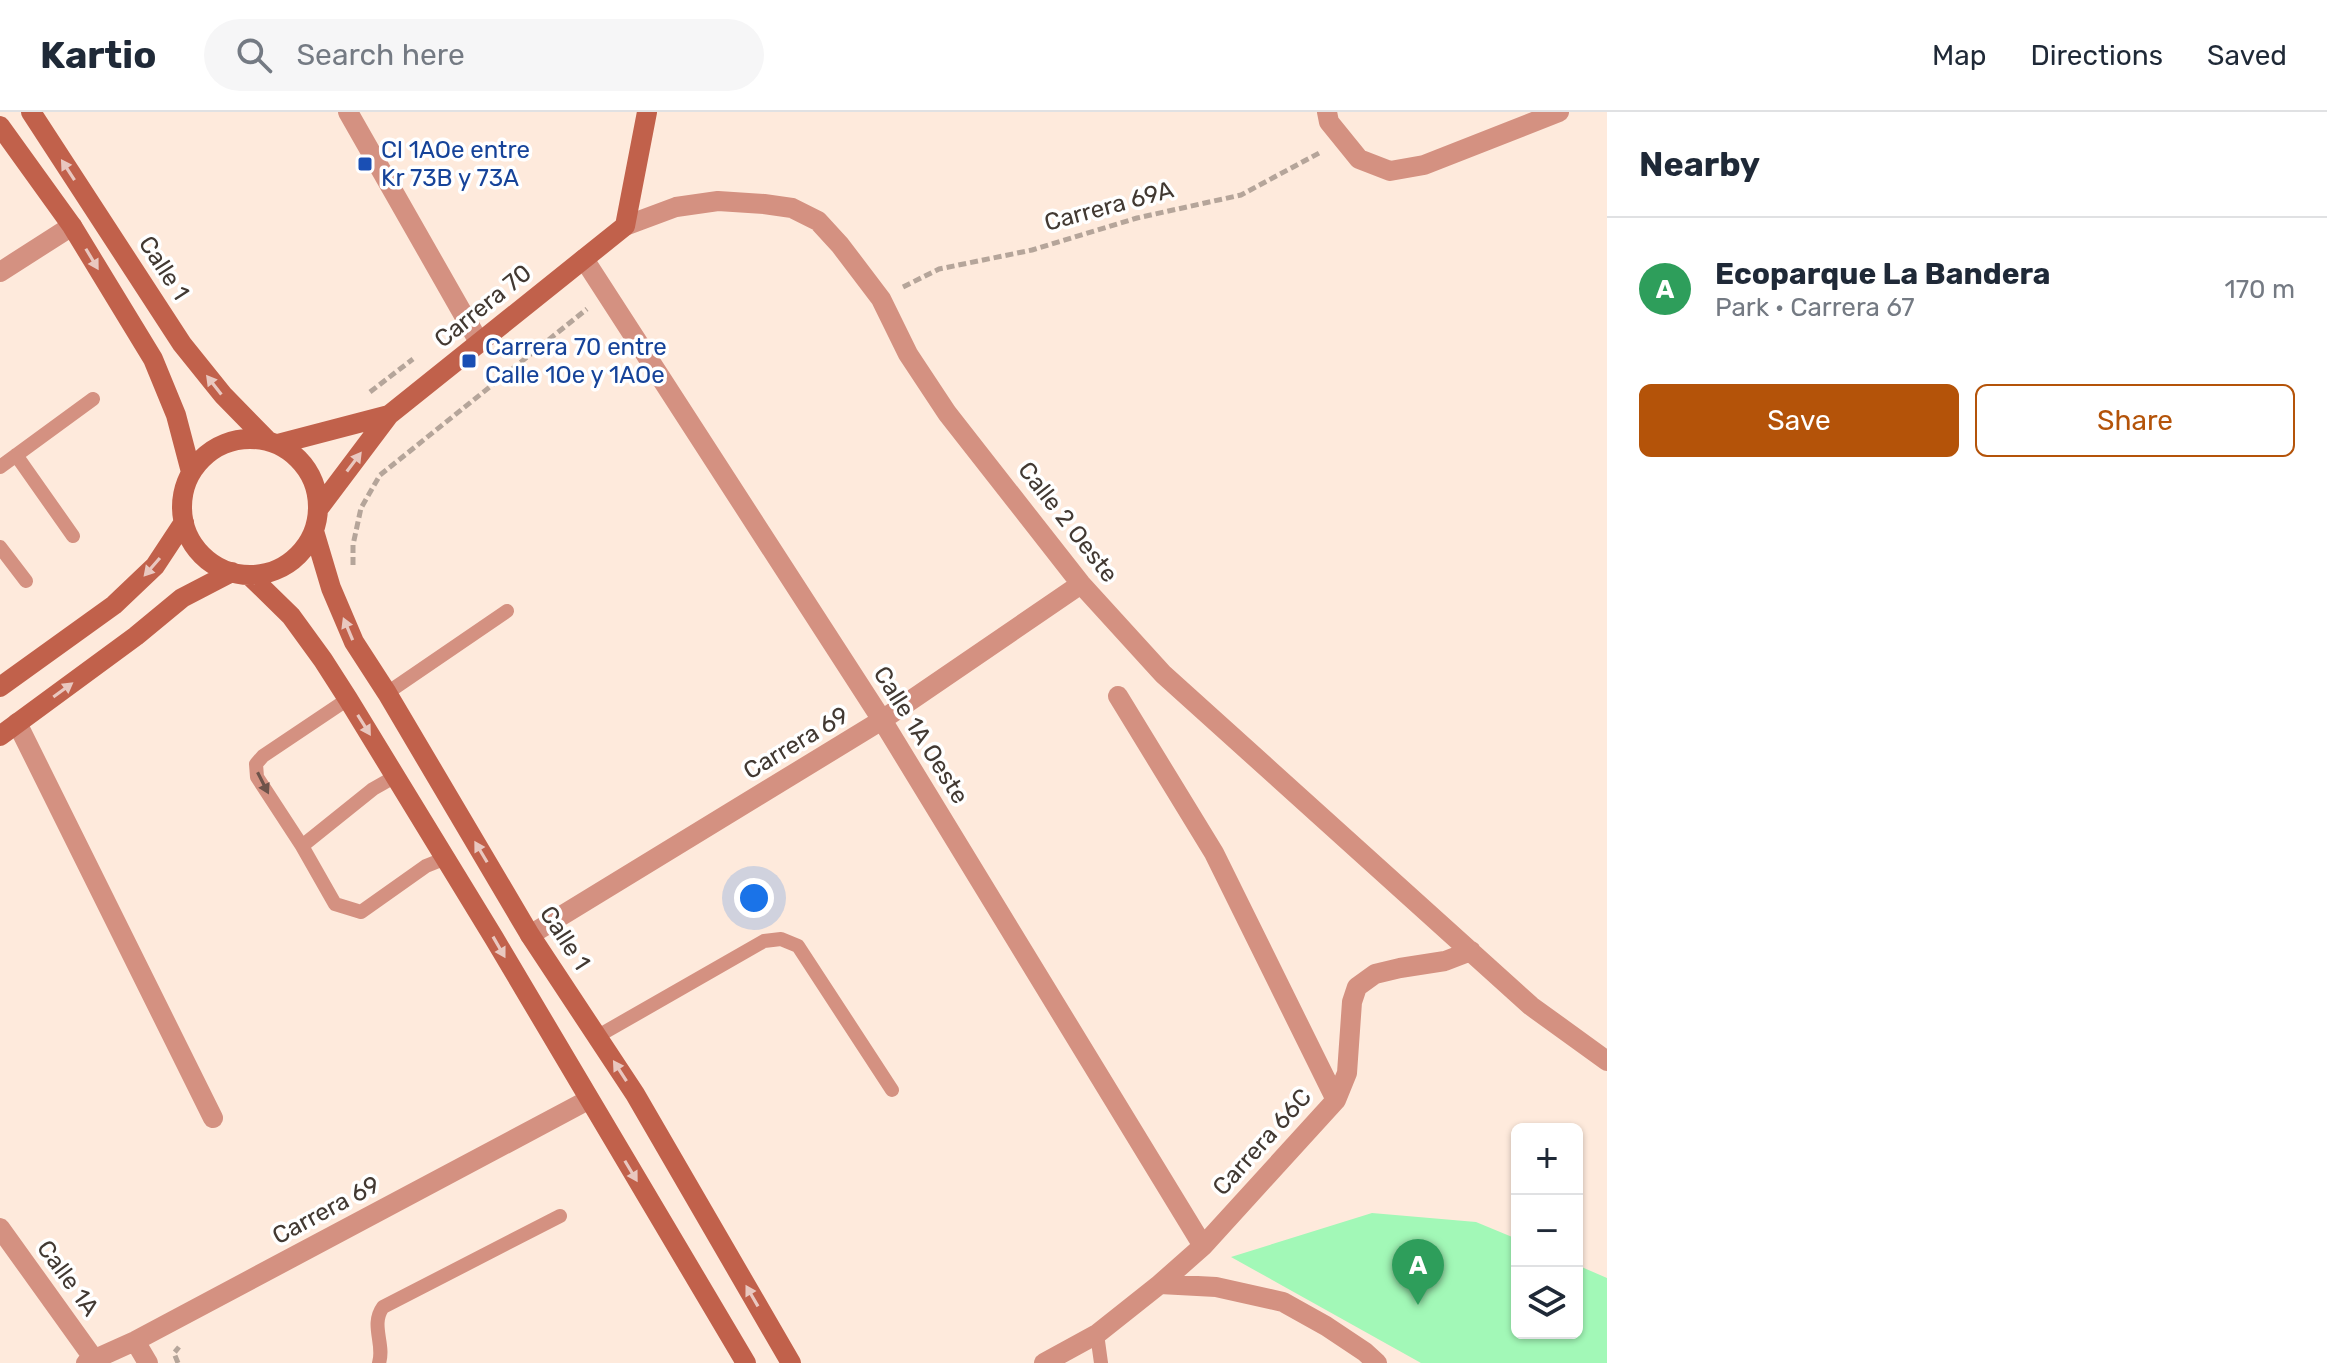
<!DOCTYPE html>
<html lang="en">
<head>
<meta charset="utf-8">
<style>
  body { margin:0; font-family:Rubik,sans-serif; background:#f6f6f7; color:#1f2937 }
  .controls { position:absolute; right:24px; bottom:24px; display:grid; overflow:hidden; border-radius:12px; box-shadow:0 2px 6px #0004 }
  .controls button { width:72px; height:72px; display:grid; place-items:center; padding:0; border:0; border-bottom:2px solid #e0e1e3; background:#fff; color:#1f2937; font:40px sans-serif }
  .you { position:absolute; left:754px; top:786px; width:28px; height:28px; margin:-20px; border:6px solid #fff; border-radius:50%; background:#1a73e8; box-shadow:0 0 0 12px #1a73e833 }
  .badge { display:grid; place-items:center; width:52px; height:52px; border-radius:50%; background:#b45309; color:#fff; font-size:26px; font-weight:700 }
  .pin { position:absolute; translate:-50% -66px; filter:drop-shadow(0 2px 4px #0008) }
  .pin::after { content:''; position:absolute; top:42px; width:28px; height:24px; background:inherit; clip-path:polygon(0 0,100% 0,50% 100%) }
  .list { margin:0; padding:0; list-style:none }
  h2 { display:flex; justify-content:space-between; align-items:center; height:104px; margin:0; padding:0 32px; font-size:34px }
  h2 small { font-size:26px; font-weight:400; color:#747a83 }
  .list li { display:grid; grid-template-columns:52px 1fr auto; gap:24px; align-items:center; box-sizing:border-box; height:144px; padding:0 32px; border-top:2px solid #e0e1e3 }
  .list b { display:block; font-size:30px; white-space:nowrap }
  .list p { margin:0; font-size:26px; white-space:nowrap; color:#747a83 }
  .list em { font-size:26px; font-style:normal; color:#747a83 }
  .actions { display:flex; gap:16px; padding:24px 32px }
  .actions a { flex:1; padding:18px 0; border:2px solid #b45309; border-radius:12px; text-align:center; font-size:28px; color:#b45309 }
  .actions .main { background:#b45309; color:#fff }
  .icon { flex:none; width:44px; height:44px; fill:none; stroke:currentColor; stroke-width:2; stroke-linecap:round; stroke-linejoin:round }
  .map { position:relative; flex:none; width:1607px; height:1251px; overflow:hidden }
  header { display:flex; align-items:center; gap:48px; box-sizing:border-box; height:112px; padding:0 40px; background:#fff; border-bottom:2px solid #e0e1e3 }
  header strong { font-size:38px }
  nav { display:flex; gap:44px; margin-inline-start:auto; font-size:28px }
  .search { width:560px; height:72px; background:#f6f6f7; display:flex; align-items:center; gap:20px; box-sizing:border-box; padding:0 28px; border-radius:44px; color:#747a83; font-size:30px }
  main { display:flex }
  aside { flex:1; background:#fff }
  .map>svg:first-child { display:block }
</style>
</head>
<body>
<header>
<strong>Kartio</strong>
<div class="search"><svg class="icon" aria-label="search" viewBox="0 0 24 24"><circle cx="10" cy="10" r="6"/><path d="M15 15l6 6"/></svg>Search here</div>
<nav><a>Map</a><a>Directions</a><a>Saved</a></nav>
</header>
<main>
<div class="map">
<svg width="1607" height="1251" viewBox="0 0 1607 1251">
  <rect width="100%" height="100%" fill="#feeadc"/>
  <path fill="#a2f8b7" d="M1372,1101L1476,1110L1517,1127V1221H1577V1153L1607,1166V1251H1421L1231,1145Z"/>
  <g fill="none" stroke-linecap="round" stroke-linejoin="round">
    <path stroke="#b5a59a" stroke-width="5" stroke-dasharray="8 4" stroke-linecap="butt" d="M903,175L939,157L1032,138L1137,106L1241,83L1321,40
      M370,280L413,247
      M353,453V433L361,396L380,363L587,197
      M178,1251L174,1241L179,1235"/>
    <path stroke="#d49181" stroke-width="14" d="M16,343L73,424
      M0,355L93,287
      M0,435L26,469
      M387,581L507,499
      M348,587L263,644L256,652L257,665L302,734L335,792L361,800L426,754L446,746
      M302,734L373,677L396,664
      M598,924L764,829L781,827L798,834L892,978
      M1097,1222L1101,1251
      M379,1251C385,1232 370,1213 383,1195L560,1104"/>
    <path stroke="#d49181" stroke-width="20" d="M348,0L479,230
      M1327,0L1329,10L1359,47L1390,59L1424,53L1559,0
      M625,114L676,95L718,89L764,92L792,96L818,109L840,133L881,187L908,242L947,301L1081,472L1163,562L1531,894L1607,949
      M584,147L882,608L1203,1134
      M0,160L72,114
      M1118,584L1214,741L1336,988
      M17,611L213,1006
      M530,823L882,608L1081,472
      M0,1116L94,1247
      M1160,1172L1216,1175L1283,1190L1326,1214L1365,1240L1377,1251
      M135,1229L148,1251
      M86,1251L135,1229L588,988
      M1044,1251L1097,1222L1160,1172L1203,1134L1336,988L1347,961L1352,890L1357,875L1375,862L1400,856L1445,849L1471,839"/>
    <path stroke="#c1614b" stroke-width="20" d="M31,0L182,232L223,283L268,329
      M0,14L72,114L153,247L176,303L191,360
      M182 395a68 68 0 1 1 136 0a68 68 0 1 1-136 0Z
      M278,332L389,303
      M319,396L389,303L625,114L647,0
      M314,419L331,476L354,530L387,581L530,823L635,982L791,1251
      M249,463L291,504L323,548L348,587L494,826L746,1251
      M0,575L114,493L155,454L184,410
      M0,624L136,524L182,486L232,460"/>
  </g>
  <defs><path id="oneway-solid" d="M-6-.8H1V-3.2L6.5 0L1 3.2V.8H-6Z" transform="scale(2)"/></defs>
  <g fill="#e9c8c0">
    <use href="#oneway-solid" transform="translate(68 58) rotate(-123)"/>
    <use href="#oneway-solid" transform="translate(92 147) rotate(59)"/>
    <use href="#oneway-solid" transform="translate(214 273) rotate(-128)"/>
    <use href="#oneway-solid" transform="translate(354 350) rotate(-53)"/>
    <use href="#oneway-solid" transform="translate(152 455) rotate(131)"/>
    <use href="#oneway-solid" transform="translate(348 517) rotate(-113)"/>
    <use href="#oneway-solid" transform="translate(63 578) rotate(-36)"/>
    <use href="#oneway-solid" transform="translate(364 613) rotate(58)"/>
    <use href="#oneway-solid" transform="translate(481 740) rotate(-121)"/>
    <use href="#oneway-solid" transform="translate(499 835) rotate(60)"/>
    <use href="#oneway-solid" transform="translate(620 959) rotate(-123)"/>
    <use href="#oneway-solid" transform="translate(631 1059) rotate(59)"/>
    <use href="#oneway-solid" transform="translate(752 1184) rotate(-120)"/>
  </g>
  <use fill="#6e534a" href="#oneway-solid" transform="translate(263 671) rotate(63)"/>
  <g fill="#1a4fb4" stroke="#fff" stroke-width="3">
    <rect x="357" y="44" width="16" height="16" rx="4"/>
    <rect x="461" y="241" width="16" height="16" rx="4"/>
  </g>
  <g text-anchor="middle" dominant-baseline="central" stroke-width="7" stroke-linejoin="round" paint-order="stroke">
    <g font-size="24" fill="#164399" stroke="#fff" text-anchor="start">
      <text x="381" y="38">Cl 1AOe entre<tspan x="381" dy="28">Kr 73B y 73A</tspan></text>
      <text x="485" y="235">Carrera 70 entre<tspan x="485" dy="28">Calle 1Oe y 1AOe</tspan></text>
    </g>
    <g font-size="24" fill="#423932" stroke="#fff">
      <text transform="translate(1109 94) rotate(-15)">Carrera 69A</text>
      <text transform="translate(164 156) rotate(57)">Calle 1</text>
      <text transform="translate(483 194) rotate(-39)">Carrera 70</text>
      <text transform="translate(1068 410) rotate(52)">Calle 2 Oeste</text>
      <text transform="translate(921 623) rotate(58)">Calle 1A Oeste</text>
      <text transform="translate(796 631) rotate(-31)">Carrera 69</text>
      <text transform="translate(565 826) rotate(57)">Calle 1</text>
      <text transform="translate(1262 1030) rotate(-48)">Carrera 66C</text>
      <text transform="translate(326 1098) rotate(-28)">Carrera 69</text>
      <text transform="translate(68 1166) rotate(54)">Calle 1A</text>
    </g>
  </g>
</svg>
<div class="controls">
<button>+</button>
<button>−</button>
<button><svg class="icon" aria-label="layers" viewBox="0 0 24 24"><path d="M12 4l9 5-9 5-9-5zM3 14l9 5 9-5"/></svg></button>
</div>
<div class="you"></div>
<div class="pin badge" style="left:1418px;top:1193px;background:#2e9e5b">A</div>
</div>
<aside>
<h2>Nearby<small></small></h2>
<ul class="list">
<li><span class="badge" style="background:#2e9e5b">A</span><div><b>Ecoparque La Bandera</b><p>Park · Carrera 67</p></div><em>170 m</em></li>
</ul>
<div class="actions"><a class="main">Save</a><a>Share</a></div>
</aside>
</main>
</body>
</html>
